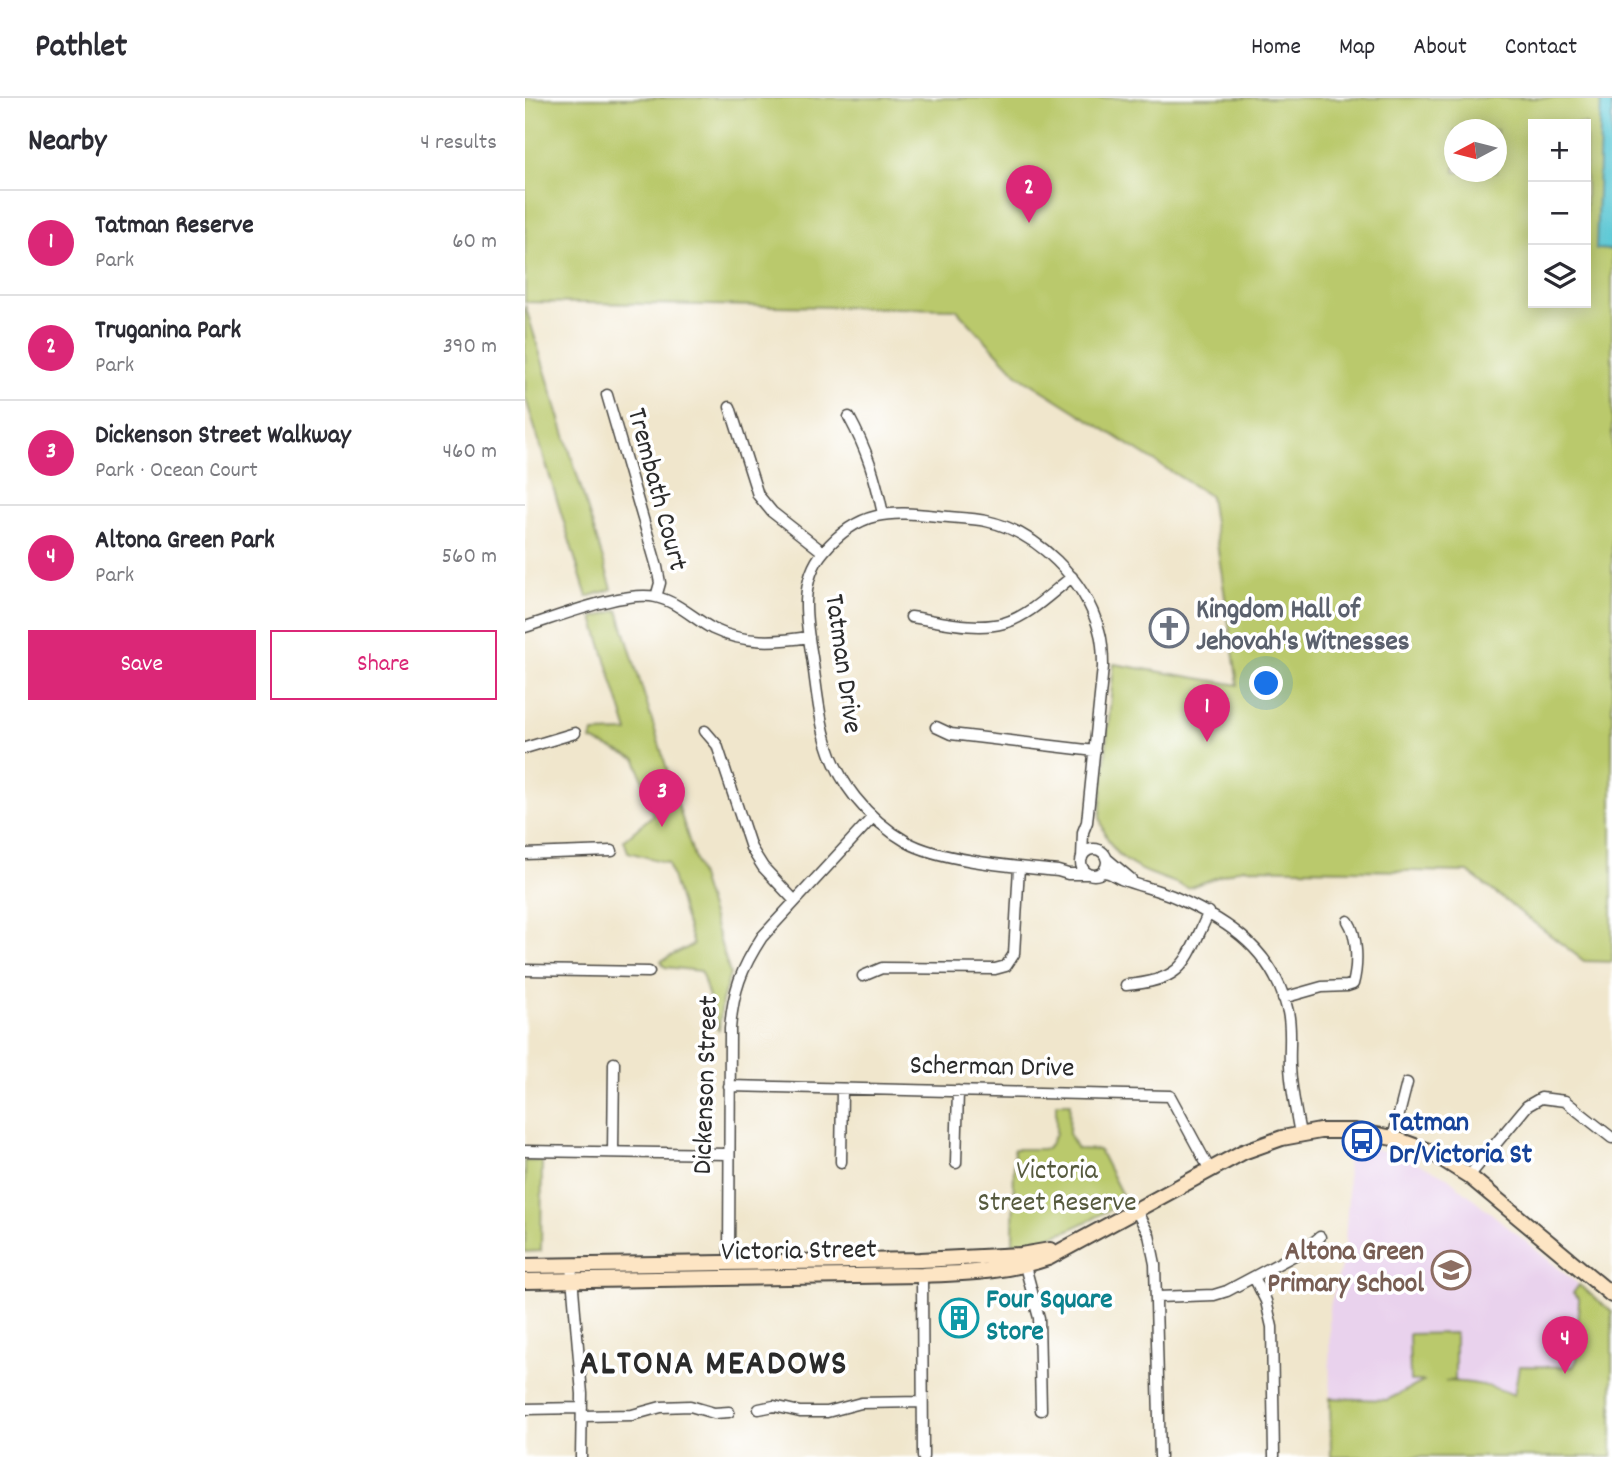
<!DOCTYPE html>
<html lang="en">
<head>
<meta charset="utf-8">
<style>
  body { margin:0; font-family:Dekko,sans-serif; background:#f7f7f7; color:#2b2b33 }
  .controls { position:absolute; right:21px; top:21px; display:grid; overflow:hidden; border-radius:0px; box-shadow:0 4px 18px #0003 }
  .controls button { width:63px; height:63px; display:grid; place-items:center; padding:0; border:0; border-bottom:2px solid #e1e1e2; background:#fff; color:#2b2b33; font:35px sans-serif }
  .compass { position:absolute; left:919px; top:21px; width:63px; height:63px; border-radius:50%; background:#fff; box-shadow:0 4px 18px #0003; rotate:263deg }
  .you { position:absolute; left:742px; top:586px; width:24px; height:24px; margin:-18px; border:5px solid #fff; border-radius:50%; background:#1a73e8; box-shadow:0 0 0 10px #1a73e833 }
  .badge { display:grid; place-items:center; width:46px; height:46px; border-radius:50%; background:#db2777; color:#fff; font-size:23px; font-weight:700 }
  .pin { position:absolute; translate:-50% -58px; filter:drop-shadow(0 2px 4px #0008) }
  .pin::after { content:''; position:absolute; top:37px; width:24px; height:21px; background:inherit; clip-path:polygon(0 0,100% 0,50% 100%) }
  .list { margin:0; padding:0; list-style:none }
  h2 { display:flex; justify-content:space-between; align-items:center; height:91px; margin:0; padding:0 28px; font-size:30px }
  h2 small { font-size:23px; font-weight:400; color:#7c7c81 }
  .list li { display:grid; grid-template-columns:46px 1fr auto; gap:21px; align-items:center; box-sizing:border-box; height:105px; padding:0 28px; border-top:2px solid #e1e1e2 }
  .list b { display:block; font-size:26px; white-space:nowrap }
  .list p { margin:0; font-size:23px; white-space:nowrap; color:#7c7c81 }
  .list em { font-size:23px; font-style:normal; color:#7c7c81 }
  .actions { display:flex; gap:14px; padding:21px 28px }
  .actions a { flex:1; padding:16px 0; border:2px solid #db2777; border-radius:0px; text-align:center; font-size:24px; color:#db2777 }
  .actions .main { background:#db2777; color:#fff }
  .icon { flex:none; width:38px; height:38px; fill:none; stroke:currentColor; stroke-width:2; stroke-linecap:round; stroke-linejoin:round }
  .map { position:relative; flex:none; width:1087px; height:1359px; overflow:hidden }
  header { display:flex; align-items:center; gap:42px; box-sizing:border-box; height:98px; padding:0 35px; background:#fff; border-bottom:2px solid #e1e1e2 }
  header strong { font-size:33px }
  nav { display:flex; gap:38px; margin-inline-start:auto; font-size:24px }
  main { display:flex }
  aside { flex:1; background:#fff }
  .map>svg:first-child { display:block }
</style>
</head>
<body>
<header>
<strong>Pathlet</strong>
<nav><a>Home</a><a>Map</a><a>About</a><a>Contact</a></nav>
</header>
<main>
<aside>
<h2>Nearby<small>4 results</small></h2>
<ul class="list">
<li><span class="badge">1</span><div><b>Tatman Reserve</b><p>Park</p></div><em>60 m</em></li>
<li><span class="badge">2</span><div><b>Truganina Park</b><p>Park</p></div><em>390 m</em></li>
<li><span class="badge">3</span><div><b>Dickenson Street Walkway</b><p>Park · Ocean Court</p></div><em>460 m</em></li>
<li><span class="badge">4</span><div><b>Altona Green Park</b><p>Park</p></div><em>560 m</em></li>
</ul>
<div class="actions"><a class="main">Save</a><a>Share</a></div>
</aside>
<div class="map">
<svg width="1087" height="1359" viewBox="0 0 1087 1359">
  <rect width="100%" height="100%" fill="#fff"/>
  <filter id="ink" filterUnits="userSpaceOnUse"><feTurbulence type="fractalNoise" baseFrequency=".0143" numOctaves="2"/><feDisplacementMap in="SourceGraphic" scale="14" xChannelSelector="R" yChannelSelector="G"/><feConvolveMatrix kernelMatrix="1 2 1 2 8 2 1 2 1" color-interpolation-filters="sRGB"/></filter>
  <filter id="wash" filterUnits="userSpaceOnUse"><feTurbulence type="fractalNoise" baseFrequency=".00686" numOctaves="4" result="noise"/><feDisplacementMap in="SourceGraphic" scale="28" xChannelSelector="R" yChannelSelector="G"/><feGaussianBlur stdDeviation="1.57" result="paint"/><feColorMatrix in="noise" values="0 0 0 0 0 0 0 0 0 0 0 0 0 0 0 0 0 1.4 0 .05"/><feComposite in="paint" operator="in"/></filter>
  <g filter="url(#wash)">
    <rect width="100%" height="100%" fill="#f0e6cc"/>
    <path fill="#e9d2ed" d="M822,1048L851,1051L880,1059L922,1079L1054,1187L1050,1190L1054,1200L1052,1262L1048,1269L994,1268L989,1297L970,1289L891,1286L862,1302L805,1300L804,1211L819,1158L823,1101Z"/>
    <path fill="#bac96c" stroke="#727a4c" stroke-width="2" fill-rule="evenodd" d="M0,0H1087V864L1059,863L943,774L717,770L663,790C621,772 586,770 575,719L589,566L713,587L685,398L493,277L431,211L0,204ZM1008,26H1061V205H1008ZM930,32H972V74H930Z
      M0,207L87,491L62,499L0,298Z
      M93,512L205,876L197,903L194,933L176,873L140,869L136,863L168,847L143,765L103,754L99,742L128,717L111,661L66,642L68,635L103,634L68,520Z
      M531,1005H545L544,1036L552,1051L574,1052L600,1103C564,1123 531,1143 488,1145L489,1051H522L531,1036Z
      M0,1063H17L16,1153L0,1154Z
      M1054,1187L1087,1214V1359H806L805,1300L862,1302L900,1283H885L884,1236L930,1235V1282L920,1283C945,1284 966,1287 989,1297L994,1268L1048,1269L1052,1262L1054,1200L1048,1195Z"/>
    <path fill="#5dc9d6" stroke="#447a80" stroke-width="2" d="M1076,0H1087V152L1071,151Z"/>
  </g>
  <g filter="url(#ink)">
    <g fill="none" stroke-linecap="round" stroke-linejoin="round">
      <defs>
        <path id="street" d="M82,297L132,469L135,485L131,499
          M205,309L233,397L247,414L298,454
          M324,319C342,352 350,378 358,416
          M386,519C415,523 450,533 479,525C504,518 526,495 547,479
          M0,529C33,519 99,492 131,499C153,504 169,521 188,531C219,546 251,544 284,539
          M411,629L426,636L570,653
          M180,633L192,647L226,750L238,769L269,802
          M0,650L50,635
          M556 764a13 13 0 1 1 26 0a13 13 0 1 1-26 0Z
          M0,756L87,753
          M557,760L558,734L562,724L578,569C578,557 578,544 574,532C560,482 513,434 461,423C446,420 429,420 413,418C364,413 334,412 299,453C273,483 281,524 287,559C291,585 293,613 300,638C311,683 342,721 382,744C415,763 494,769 533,773L543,776H564
          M581,760L606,781
          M577,774C586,774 589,778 596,781C614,788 634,792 652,800C705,824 749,853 763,914C767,931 764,950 765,968C766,991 771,1014 775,1036
          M0,872L124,874
          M338,878L357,870L470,871L481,868L489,856L494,769
          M601,887C661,882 660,864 684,814
          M758,900L797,889L822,888L828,886C833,868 833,838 823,823
          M204,988L645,998L685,1072
          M868,1040L882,985
          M0,1053L203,1056
          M88,1054L89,965
          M316,1064L317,991
          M431,1065L433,993
          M944,1078L1002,1008L1016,1000L1040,1003L1087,1040
          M611,1112L624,1137L630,1166L635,1359
          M204,1165L205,931C208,893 216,871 237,839L348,719
          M46,1167L57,1296L56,1359
          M500,1168L514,1220L516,1312
          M397,1177L398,1359
          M729,1179L741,1203L747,1229L749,1358
          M632,1199L689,1197L702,1193L779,1152L795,1139
          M0,1311L57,1310
          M234,1311L249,1308L275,1314H302L336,1305L397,1304
          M58,1318L107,1317L136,1309L165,1308L189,1315L204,1314"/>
        <path id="secondary" d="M0,1168L395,1162L496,1157L525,1152
          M0,1183L397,1177C440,1175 482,1174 523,1160L718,1054L757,1040L795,1033H830L868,1040L906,1054L944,1078L1087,1197"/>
      </defs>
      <use href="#street" stroke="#494743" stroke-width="13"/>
      <use href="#secondary" stroke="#494743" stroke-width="18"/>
      <use href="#street" stroke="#fff" stroke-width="10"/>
      <use href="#secondary" stroke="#fde5c4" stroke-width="14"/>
    </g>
  </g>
  <defs>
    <symbol id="church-ring" viewBox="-11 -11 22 22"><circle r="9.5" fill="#fff" stroke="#6b7280" stroke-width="1.5"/><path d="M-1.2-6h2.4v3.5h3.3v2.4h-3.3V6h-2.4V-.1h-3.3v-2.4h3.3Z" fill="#6b7280"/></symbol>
    <symbol id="bus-ring" viewBox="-11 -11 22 22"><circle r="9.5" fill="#fff" stroke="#1a4fb4" stroke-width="1.5"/><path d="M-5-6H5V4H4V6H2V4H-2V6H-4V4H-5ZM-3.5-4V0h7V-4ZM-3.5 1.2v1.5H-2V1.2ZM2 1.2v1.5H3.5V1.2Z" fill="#1a4fb4"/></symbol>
    <symbol id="school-ring" viewBox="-11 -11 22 22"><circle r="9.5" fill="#fff" stroke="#8d6e63" stroke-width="1.5"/><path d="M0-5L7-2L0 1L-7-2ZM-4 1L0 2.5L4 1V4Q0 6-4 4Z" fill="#8d6e63"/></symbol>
    <symbol id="building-ring" viewBox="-11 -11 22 22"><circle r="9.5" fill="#fff" stroke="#0f9aa8" stroke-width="1.5"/><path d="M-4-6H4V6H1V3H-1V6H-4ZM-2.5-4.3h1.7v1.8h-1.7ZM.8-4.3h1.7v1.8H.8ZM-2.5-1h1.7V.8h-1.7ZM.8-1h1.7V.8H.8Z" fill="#0f9aa8"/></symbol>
  </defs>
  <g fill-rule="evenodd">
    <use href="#church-ring" x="622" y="508" width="44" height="44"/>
    <use href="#bus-ring" x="815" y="1021" width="44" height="44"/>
    <use href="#school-ring" x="904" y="1150" width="44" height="44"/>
    <use href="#building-ring" x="412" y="1198" width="44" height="44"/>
  </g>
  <g text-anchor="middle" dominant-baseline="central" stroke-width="7" stroke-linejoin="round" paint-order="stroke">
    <g font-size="28" fill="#2b2b2b" stroke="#fff">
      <text transform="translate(130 392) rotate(75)">Trembath Court</text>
      <text transform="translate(316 566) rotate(82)">Tatman Drive</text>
      <text transform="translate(467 971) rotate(1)">Scherman Drive</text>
      <text transform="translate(183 987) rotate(-88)">Dickenson Street</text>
      <text transform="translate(274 1155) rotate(-1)">Victoria Street</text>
    </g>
    <g font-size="28" font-weight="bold" fill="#5b616d" stroke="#fff" text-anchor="start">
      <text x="671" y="514">Kingdom Hall of<tspan x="671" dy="32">Jehovah's Witnesses</tspan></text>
    </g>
    <g font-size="28" font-weight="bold" fill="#164399" stroke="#fff" text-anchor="start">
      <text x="864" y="1027">Tatman<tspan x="864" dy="32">Dr/Victoria St</tspan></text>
    </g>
    <g font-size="28" fill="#565a3e" stroke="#fff">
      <text x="532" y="1075">Victoria<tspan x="532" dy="32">Street Reserve</tspan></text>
    </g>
    <g font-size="28" font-weight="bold" fill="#785e54" stroke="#fff" text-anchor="end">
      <text x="899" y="1156">Altona Green<tspan x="899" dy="32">Primary School</tspan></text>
    </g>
    <g font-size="28" font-weight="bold" fill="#0d838f" stroke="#fff" text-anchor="start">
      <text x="461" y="1204">Four Square<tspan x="461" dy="32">Store</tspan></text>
    </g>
    <g font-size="35" font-weight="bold" letter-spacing="2" fill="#2b2b2b" stroke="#fff">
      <text x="189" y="1268">ALTONA MEADOWS</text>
    </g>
  </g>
</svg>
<div class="controls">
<button>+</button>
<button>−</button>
<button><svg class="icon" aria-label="layers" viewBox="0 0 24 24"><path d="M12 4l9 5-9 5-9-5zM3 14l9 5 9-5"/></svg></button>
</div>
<svg class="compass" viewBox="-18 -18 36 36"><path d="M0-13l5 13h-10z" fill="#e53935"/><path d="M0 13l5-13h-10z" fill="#7c7c81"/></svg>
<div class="you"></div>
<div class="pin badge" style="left:682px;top:644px">1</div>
<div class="pin badge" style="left:504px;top:125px">2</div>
<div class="pin badge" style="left:137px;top:729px">3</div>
<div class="pin badge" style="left:1040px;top:1276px">4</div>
</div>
</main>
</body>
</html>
